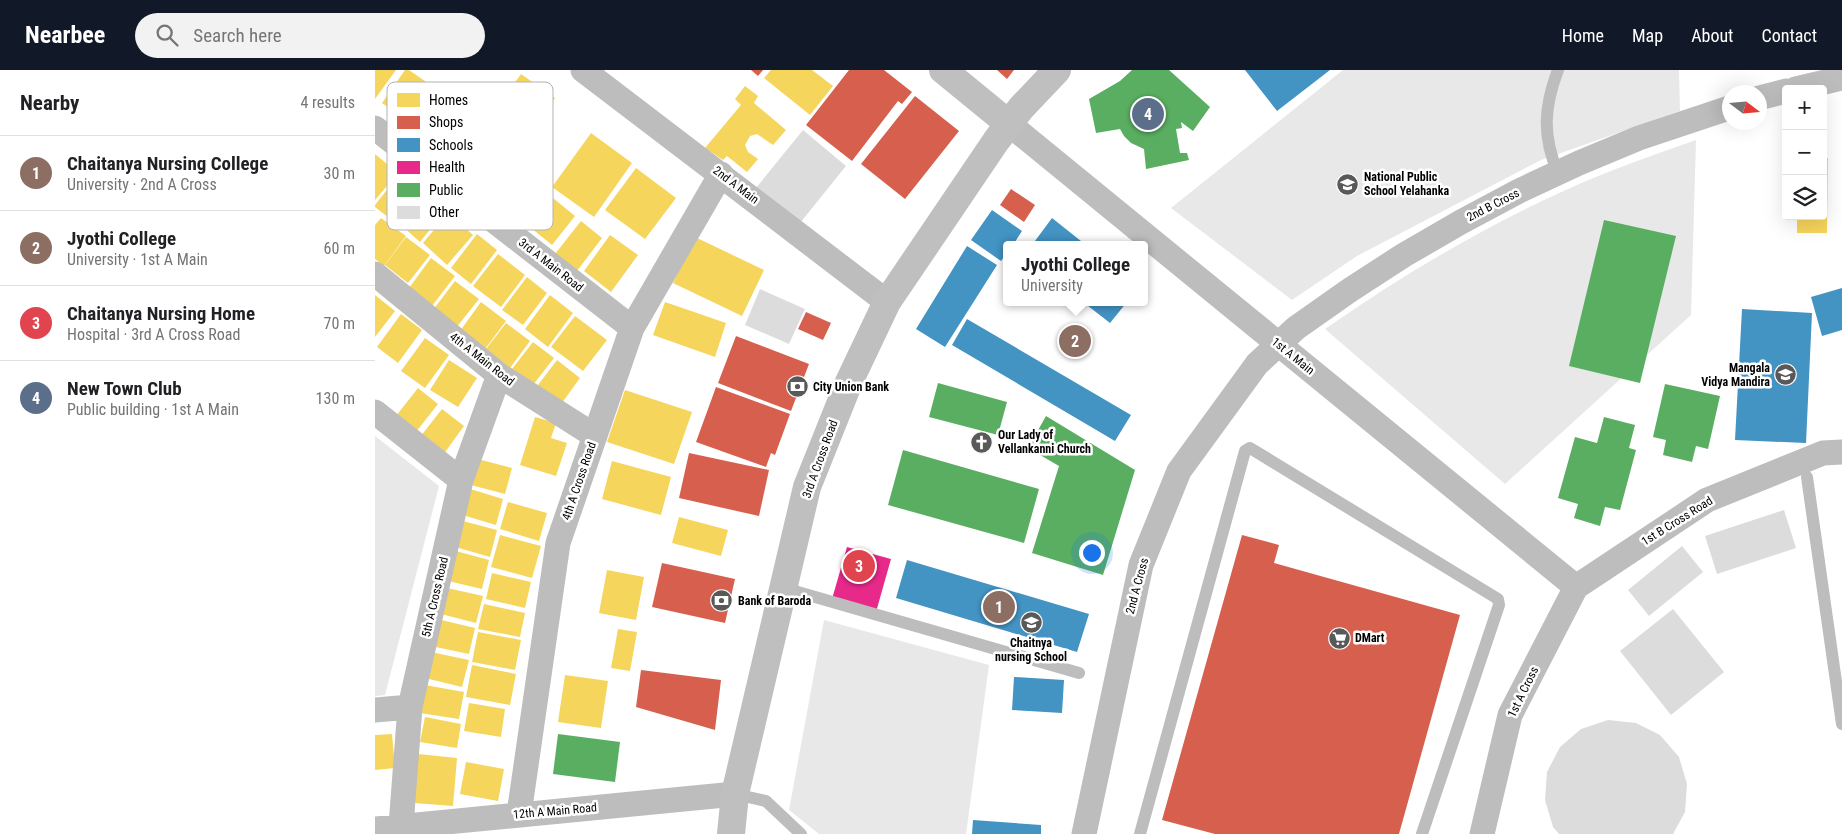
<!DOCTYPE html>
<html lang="en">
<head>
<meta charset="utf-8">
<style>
  body { margin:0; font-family:"Roboto Condensed",sans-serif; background:#f2f2f2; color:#202124 }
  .controls { position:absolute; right:15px; top:15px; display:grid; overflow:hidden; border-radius:5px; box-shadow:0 5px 20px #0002 }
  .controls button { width:45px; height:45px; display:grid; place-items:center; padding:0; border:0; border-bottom:1px solid #e0e0e0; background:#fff; color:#202124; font:25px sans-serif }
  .compass { position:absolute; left:1347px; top:15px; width:45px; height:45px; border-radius:50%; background:#fff; box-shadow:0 5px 20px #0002; rotate:106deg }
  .you { position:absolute; left:716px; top:482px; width:18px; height:18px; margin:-12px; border:4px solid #fff; border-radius:50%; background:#1a73e8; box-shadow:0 0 0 8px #1a73e833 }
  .badge { display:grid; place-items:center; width:32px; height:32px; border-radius:50%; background:#111827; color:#fff; font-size:16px; font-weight:700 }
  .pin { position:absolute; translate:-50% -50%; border:2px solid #fff; box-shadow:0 1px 5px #0006 }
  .popup { position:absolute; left:628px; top:171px; width:145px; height:65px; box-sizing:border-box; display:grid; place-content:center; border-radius:5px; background:#fff; filter:drop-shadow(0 1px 4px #0005); font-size:16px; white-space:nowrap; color:#757577 }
  .popup b { font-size:19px; color:#202124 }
  .popup::after { content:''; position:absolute; left:50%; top:100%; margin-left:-10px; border:10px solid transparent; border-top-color:#fff }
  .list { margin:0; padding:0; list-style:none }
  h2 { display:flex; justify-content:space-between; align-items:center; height:65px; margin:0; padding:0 20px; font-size:21px }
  h2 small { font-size:16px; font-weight:400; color:#757577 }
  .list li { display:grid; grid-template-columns:32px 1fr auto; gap:15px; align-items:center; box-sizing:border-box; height:75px; padding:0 20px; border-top:1px solid #e0e0e0 }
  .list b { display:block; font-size:19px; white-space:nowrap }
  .list p { margin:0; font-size:16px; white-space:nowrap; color:#757577 }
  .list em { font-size:16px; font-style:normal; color:#757577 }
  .icon { flex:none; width:28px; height:28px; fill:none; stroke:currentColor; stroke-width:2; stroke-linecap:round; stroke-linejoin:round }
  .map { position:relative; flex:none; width:1467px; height:764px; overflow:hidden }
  header { display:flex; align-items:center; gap:30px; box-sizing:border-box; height:70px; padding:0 25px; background:#111827; color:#fff }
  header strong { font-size:24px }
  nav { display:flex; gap:28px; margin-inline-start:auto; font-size:18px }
  .search { width:350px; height:45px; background:#f2f2f2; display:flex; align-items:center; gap:12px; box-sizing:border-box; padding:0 18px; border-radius:28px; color:#757577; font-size:19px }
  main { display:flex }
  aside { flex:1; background:#fff }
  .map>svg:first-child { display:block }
</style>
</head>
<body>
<header>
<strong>Nearbee</strong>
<div class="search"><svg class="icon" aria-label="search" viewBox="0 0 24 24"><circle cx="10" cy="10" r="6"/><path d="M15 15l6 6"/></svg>Search here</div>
<nav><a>Home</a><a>Map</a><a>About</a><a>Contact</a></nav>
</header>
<main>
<aside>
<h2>Nearby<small>4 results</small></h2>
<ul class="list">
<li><span class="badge" style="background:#8d6e63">1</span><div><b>Chaitanya Nursing College</b><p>University · 2nd A Cross</p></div><em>30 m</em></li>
<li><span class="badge" style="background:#8d6e63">2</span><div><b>Jyothi College</b><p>University · 1st A Main</p></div><em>60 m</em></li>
<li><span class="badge" style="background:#e0444e">3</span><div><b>Chaitanya Nursing Home</b><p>Hospital · 3rd A Cross Road</p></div><em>70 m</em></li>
<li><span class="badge" style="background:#5c6f8a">4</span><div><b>New Town Club</b><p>Public building · 1st A Main</p></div><em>130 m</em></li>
</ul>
</aside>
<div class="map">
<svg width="1467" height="764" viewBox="0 0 1467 764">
  <rect width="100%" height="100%" fill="#fff"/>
  <path fill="#e8e8e8" d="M968,0H1304L1305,41L1166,90L982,186L917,230L796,138Z
    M1321,70L1316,245L1130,414L950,259C1032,202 1118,151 1211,111C1247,96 1284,83 1321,70Z
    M0,366L64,416L10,625L0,626Z
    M449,550L614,595L591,764H444L414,740Z"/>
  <path fill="#f6d55c" d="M0,0H21L0,29Z
    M30,0H34L57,16L33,51L7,33Z
    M396,0H437L458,16L435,45L389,8Z
    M146,4L180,28L146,76L112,51Z
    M370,16L383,26L379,33L411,60L398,75L382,64L375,66L370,75L373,82L383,89L372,102L352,86L348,90L330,78L366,35L360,29Z
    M59,22L79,36L54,71L34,57Z
    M80,46L101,61L76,95L56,80Z
    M216,63L257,93L219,147L177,117Z
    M105,67L126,82L102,114L82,99Z
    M133,83L152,99L127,130L108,114Z
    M0,84L23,103L0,130Z
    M1448,88H1453L1452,163H1422V146H1448Z
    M261,98L301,128L270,169L230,140Z
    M155,105L175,122L152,151L131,135Z
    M22,107L46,125L23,155L0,137V135Z
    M49,126L69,142L45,172L26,155Z
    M178,128L200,146L177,175L155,157Z
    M73,143L98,165L72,195L48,173Z
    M6,148L31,166L9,196L0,189V155Z
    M206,151L227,168L202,201L180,184Z
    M102,164L122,180L96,214L76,198Z
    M235,165L263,185L236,222L209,201Z
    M31,167L55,185L33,213L10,195Z
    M320,167L389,200L367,246L298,213Z
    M123,184L150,205L126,237L98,216Z
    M56,188L80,206L57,236L34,218Z
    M152,207L172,223L148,255L127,240Z
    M80,211L104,229L81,258L58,240Z
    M0,225L20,241L0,267Z
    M175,225L198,243L173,277L150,259Z
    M106,232L131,251L110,279L85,261Z
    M290,232L351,253L340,287L278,265Z
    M26,244L47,260L23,293L2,277Z
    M200,246L232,270L208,301L176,277Z
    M131,253L155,271L135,298L111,279Z
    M50,268L74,285L50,318L26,301Z
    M158,272L179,288L158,315L137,299Z
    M74,290L102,308L83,337L55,320Z
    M182,290L205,308L184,337L160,319Z
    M43,318L63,334L41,362L21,346Z
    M250,320L317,342L299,394L232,372Z
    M67,339L89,356L68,385L45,367Z
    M160,347L181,353L176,368L192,373L181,406L145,395Z
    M99,388L137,398L130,424L92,414Z
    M237,391L296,407L286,445L227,429Z
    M92,418L128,429L121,455L84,444Z
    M133,432L172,443L164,471L125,459Z
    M304,447L353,460L346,486L297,473Z
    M84,450L122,460L115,487L77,476Z
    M125,465L166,476L157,508L116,497Z
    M77,480L114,490L107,519L69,510Z
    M232,500L269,507L261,550L224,543Z
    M117,503L156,512L150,538L111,529Z
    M72,518L108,526L101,553L66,544Z
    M109,534L150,543L145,567L103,559Z
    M62,549L100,558L94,584L56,576Z
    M243,559L262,562L255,601L236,598Z
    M103,562L146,570L140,600L97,592Z
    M56,582L94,590L87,617L50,608Z
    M97,595L141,604L135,635L91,627Z
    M190,605L233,611L226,658L183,652Z
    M50,615L89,622L84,649L45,643Z
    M94,633L130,639L126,667L89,661Z
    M50,647L86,654L82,678L45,672Z
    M17,664L20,698L0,700V665Z
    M43,684L82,688L78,736L39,733Z
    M91,692L129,699L123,731L85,724Z"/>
  <path fill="#d6604d" d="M376,0H388L383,6Z
    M474,0H509L537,22L527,34L523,31L477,91L431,55Z
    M622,0H639L632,9Z
    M540,26L584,61L530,129L486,94Z
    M636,119L660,135L649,152L625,135Z
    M431,242L456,253L448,270L423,259Z
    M361,266L434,294L416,341L343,313Z
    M341,317L415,344L400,385L396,383L391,397L321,372Z
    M314,383L394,400L384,446L304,428Z
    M867,465L904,475L899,493L1085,545L1024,764H840L787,750Z
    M287,493L360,509L350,553L277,537Z
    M266,600L346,610L340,660L261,637Z"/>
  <path fill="#4393c3" d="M870,0H955L902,41Z
    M617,140L647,161L638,175H631V184L626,191L596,170Z
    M677,148L711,175H657Z
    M592,176L622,195L570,277L541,259Z
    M1467,218V260L1447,266L1436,227Z
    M708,232H752L735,253Z
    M1367,239L1437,243L1431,373L1360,370Z
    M592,249L756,345L740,371L577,275Z
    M532,490L714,544L702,582L521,528Z
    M639,607L689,610L687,643L637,640Z
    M598,750L666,755V764H597Z"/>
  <path fill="#e7298a" d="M472,477L516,489L501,542L457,529Z"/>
  <path fill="#5aae61" d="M757,0H794L835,37L818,61L806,52L807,58L801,59L805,83H812L814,90L771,99L769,79L756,73L749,66L745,59L721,63L714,29L745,11Z
    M1229,150L1301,166L1265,313L1194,296Z
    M563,313L632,332L623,365L554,347Z
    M1290,314L1345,326L1333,379L1321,376L1317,392L1288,385L1291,370L1278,367Z
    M671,346L760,400L728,505L657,483L684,396L653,378Z
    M1229,347L1260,355L1254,378L1261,380L1245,440L1230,437L1225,456L1199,448L1203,434L1183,428L1200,367L1222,373Z
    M528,380L664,419L649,473L513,435Z
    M183,664L245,672L240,712L178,704Z"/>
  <path fill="#dcdcdc" d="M428,60L471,96L425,153L381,118Z
    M385,219L430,239L414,274L370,255Z
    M1409,440L1421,478L1342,504L1330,466Z
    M1307,476L1328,502L1274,546L1253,520Z
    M1298,539L1349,602L1296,645L1245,581Z
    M1233,650L1261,653L1285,665L1304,687L1312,714L1310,742L1298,764H1184L1178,757L1170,730L1172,702L1185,677L1206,659Z"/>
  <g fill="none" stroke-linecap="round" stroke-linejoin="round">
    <path stroke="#bdbdbd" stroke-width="12" d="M1183,0C1169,37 1167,66 1183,103
      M1432,407L1467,654
      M409,518L704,603
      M360,724L391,731L426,764
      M765,764L870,381L875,378L1123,529L1124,535L1047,764"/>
    <path stroke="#bdbdbd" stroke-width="25" d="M208,0L512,232
      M1421,19L1467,8
      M1384,28L1411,21
      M634,54L1201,517
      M0,58L257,258
      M0,204L124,305L220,366
      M0,342L86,410
      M0,640L35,637
      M144,744L183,473L257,258L346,104
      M26,756L35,637L86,410L124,305
      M0,759L360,724
      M709,764L766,495L804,401L882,294L921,258L975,220L1029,185L1086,152L1144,121L1204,93L1264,68L1354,38
      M1107,764L1135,645L1201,517L1332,430L1448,383L1467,382"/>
    <path stroke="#bfbfbf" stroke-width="28" d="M568,0L634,54
      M356,764L360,724L432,417L474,312L512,232L621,71L646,38L682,0"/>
  </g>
  <defs>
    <symbol id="school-disc" viewBox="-11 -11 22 22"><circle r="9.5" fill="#595959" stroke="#fff"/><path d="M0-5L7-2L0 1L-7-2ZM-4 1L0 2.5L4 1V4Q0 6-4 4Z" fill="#fff"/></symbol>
    <symbol id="bank-disc" viewBox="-11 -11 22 22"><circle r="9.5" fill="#595959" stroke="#fff"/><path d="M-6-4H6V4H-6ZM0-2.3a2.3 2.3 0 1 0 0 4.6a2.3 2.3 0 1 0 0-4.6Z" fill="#fff"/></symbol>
    <symbol id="church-disc" viewBox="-11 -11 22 22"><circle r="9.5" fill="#595959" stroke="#fff"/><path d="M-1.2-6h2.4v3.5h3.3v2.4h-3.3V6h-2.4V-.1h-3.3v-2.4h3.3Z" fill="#fff"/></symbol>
    <symbol id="supermarket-disc" viewBox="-11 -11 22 22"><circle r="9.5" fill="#595959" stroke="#fff"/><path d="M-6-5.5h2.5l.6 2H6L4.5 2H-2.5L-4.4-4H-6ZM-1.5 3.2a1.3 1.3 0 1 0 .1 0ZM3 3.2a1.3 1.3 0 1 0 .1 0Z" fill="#fff"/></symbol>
  </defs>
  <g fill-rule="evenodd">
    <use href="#school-disc" x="960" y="102" width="25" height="25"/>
    <use href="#school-disc" x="1398" y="292" width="25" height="25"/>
    <use href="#bank-disc" x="410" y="304" width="25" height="25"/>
    <use href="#church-disc" x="594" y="360" width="25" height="25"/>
    <use href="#bank-disc" x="334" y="518" width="25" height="25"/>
    <use href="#school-disc" x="644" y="540" width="25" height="25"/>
    <use href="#supermarket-disc" x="952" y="556" width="25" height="25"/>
  </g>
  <g text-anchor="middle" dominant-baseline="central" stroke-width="5" stroke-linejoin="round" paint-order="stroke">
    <g font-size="12" font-weight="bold" fill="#000" stroke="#fff" text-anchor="start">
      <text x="989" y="107">National Public<tspan x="989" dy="14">School Yelahanka</tspan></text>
      <text x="1395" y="298" text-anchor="end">Mangala<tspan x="1395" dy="14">Vidya Mandira</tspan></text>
      <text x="438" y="317">City Union Bank</text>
      <text x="623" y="365">Our Lady of<tspan x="623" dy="14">Vellankanni Church</tspan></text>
      <text x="363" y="531">Bank of Baroda</text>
      <text x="980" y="568">DMart</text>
      <text x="656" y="573" text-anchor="middle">Chaitnya<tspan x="656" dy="14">nursing School</tspan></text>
    </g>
    <g font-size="12" fill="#000" stroke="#fff">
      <text transform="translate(361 115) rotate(37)">2nd A Main</text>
      <text transform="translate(1118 135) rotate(-27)">2nd B Cross</text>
      <text transform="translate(176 195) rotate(38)">3rd A Main Road</text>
      <text transform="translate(918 286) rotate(39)">1st A Main</text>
      <text transform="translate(107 289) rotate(38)">4th A Main Road</text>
      <text transform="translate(445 389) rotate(-70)">3rd A Cross Road</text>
      <text transform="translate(204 411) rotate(-71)">4th A Cross Road</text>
      <text transform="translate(1302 451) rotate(-32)">1st B Cross Road</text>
      <text transform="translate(762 516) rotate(-75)">2nd A Cross</text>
      <text transform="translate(60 527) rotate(-77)">5th A Cross Road</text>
      <text transform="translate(1148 622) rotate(-64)">1st A Cross</text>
      <text transform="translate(180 741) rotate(-5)">12th A Main Road</text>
    </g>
  </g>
  <rect x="12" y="12" width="166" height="148" rx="8" fill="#fff" stroke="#b2b2b2" stroke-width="1"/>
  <rect x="22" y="23" width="23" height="14" fill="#f6d55c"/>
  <rect x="22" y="46" width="23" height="13" fill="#d6604d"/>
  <rect x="22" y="68" width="23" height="14" fill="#4393c3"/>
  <rect x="22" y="91" width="23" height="13" fill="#e7298a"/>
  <rect x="22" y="113" width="23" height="14" fill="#5aae61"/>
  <rect x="22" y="136" width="23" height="13" fill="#dcdcdc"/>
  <g font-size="14" fill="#000">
    <text x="54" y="35">Homes</text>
    <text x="54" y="57">Shops</text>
    <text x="54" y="80">Schools</text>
    <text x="54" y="102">Health</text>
    <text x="54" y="125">Public</text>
    <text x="54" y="147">Other</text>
  </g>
</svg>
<div class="controls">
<button>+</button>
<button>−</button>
<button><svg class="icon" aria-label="layers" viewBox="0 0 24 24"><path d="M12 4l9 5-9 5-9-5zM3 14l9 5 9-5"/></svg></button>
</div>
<svg class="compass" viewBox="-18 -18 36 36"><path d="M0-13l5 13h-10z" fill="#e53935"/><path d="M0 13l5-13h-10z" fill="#757577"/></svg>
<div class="you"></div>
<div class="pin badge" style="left:624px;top:537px;background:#8d6e63">1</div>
<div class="pin badge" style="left:700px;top:271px;background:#8d6e63">2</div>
<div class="popup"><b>Jyothi College</b>University</div>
<div class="pin badge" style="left:484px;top:496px;background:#e0444e">3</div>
<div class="pin badge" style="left:773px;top:44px;background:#5c6f8a">4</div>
</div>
</main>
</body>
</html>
